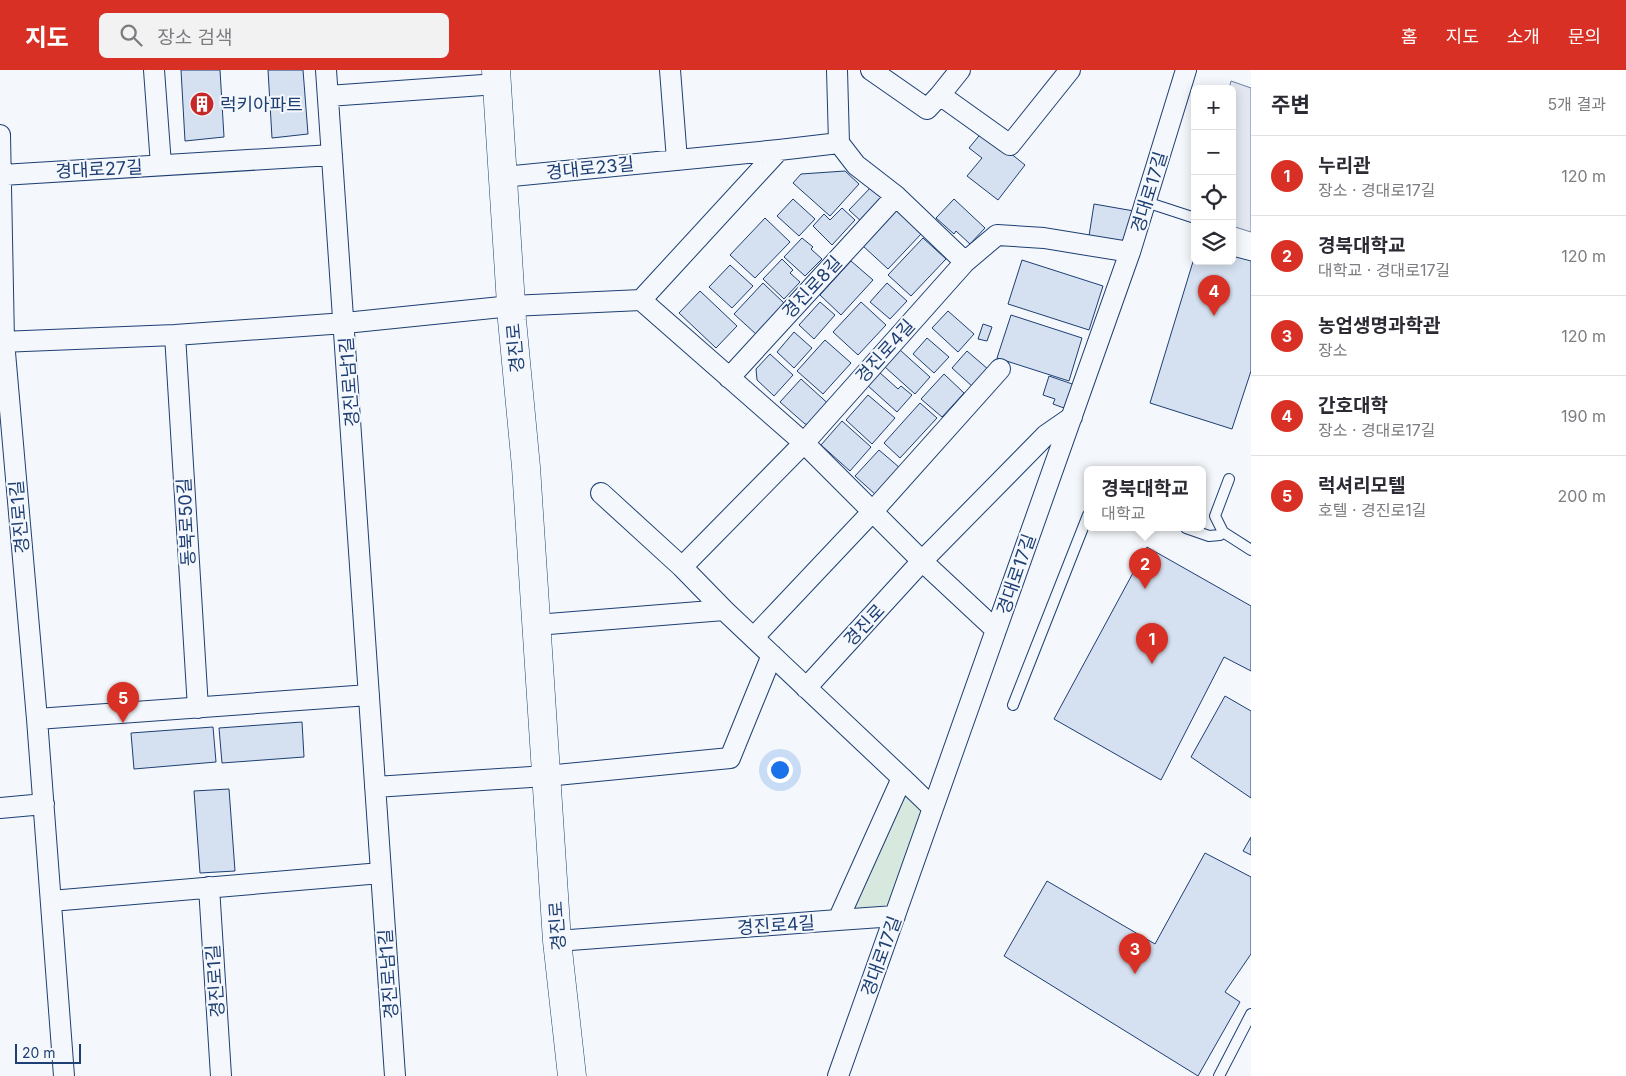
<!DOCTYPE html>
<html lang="ko">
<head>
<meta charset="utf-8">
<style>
  body { margin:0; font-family:Inter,"Noto Sans KR",sans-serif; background:#f2f2f3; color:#2b2b33 }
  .controls { position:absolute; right:15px; top:15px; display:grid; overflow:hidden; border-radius:8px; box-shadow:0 2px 12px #0003 }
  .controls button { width:45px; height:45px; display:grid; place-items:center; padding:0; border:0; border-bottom:1px solid #e1e1e2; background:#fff; color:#2b2b33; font:25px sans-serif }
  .scale { position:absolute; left:15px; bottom:12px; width:66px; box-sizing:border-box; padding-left:5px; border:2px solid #1d3f73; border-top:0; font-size:14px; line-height:18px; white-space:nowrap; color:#1d3f73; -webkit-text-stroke:4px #f4f7fb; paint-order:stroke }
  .you { position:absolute; left:779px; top:699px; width:18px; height:18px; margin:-12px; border:4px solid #fff; border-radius:50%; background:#1a73e8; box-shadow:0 0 0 8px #1a73e833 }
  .badge { display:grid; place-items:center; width:32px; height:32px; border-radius:50%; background:#d93025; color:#fff; font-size:16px; font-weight:700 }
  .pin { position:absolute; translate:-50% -41px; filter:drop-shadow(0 1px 2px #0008) }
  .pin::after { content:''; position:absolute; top:26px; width:18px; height:15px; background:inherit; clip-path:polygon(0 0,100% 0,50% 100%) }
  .popup { position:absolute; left:1084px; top:396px; width:122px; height:65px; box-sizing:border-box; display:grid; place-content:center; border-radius:8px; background:#fff; filter:drop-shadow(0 1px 4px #0005); font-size:16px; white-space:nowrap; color:#7c7c81 }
  .popup b { font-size:19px; color:#2b2b33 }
  .popup::after { content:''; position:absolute; left:50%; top:100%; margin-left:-10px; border:10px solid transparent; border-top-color:#fff }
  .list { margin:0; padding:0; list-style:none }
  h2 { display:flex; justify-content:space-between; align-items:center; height:65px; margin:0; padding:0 20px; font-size:21px }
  h2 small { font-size:16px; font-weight:400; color:#7c7c81 }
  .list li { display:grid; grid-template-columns:32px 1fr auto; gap:15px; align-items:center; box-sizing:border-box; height:80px; padding:0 20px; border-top:1px solid #e1e1e2 }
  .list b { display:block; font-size:19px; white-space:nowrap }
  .list p { margin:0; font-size:16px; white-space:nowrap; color:#7c7c81 }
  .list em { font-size:16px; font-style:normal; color:#7c7c81 }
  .icon { flex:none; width:28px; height:28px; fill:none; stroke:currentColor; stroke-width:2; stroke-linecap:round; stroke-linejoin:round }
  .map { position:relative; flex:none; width:1251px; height:1006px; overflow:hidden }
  header { display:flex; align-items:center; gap:30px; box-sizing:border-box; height:70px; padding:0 25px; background:#d93025; color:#fff }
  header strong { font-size:24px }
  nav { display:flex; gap:28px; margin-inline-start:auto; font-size:18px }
  .search { width:350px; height:45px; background:#f2f2f3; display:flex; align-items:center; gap:12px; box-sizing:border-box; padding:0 18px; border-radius:8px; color:#7c7c81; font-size:19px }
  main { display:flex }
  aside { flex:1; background:#fff }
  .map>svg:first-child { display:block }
</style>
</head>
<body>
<header>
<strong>지도</strong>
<div class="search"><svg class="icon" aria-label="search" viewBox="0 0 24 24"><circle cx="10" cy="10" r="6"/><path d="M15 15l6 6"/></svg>장소 검색</div>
<nav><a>홈</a><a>지도</a><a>소개</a><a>문의</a></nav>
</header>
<main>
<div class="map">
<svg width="1251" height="1006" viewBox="0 0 1251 1006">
  <rect width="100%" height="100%" fill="#f4f7fb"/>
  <path fill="#d7e8df" stroke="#687fa3" d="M902,708L933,738L895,846L838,850Z"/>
  <path fill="#e3e8f0" stroke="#687fa3" d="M1231,11L1251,18V162L1232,156V19H1229Z"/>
  <path fill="#d5e0f0" stroke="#1d3f73" d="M181,0H220L224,67L185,71Z
    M268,0H303L308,64L272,68Z
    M983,61L1025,95L998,130L967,106L982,88L969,78Z
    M845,101L859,114L830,146L793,113L801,104Z
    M872,116L885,129L863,153L849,140Z
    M793,129L815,149L799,166L777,146Z
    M954,129L985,158L970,174L956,161L954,164L936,148Z
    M1094,134L1134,141L1129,173L1089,166Z
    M842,138L855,150L832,175L813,156L824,144L830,150Z
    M897,139L922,163L888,199L863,176Z
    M765,148L790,172L755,208L730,185Z
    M802,168L813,177L811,179L822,189L805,206L784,187Z
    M923,168L946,189L911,226L888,205Z
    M1195,185V191H1232V186L1251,191V301L1232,359L1150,333Z
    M782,189L793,200L790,203L800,212L784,229L763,209Z
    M1022,190L1103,216L1089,260L1008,234Z
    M851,191L873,210L841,245L820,225Z
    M730,195L753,216L732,238L709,217Z
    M763,213L785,234L757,265L734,244Z
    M887,213L907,231L890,249L870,232Z
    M700,221L737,256L716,278L679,243Z
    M820,232L835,245L814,269L799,255Z
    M861,232L886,255L858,285L833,262Z
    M948,241L974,264L958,282L932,258Z
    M1011,245L1082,268L1069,311L997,288Z
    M983,254L992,257L987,271L978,269Z
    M794,262L812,278L794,298L777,282Z
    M927,268L949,287L934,303L913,284Z
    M825,270L851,293L823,324L797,301Z
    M900,280L930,307L915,324L885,297Z
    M967,281L989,300L973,317L952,298Z
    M770,284L793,305L774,326L757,310L756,299Z
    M879,302L898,319L901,316L912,325L897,342L867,315Z
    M944,304L964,323L942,347L921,329Z
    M1049,306L1078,316L1072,335L1066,333L1064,338L1053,334L1055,329L1043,325Z
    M801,309L833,338L816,356L805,354L780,332Z
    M868,325L895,348L872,374L846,350Z
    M920,333L937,348L900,388L884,373Z
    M842,351L871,377L850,401L821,375Z
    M879,380L900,398L876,425L855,406Z
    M1147,477L1251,536V601L1224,587L1161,710L1054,649Z
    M1225,626L1251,641V728L1191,687Z
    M302,652L304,687L222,693L219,658Z
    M213,657L216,692L134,699L131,663Z
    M229,719L235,801L200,803L194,721Z
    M1251,767V785L1243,781Z
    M1205,783L1251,807V884L1225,922L1240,932L1198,1006L1004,886L1047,811L1155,874Z"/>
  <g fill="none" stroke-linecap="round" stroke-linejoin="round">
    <defs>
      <path id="lane" d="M1146,132L1195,148
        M1229,409L1215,446L1223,462L1251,480
        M1186,458L1209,466L1220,465L1223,462
        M1013,635L1088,445
        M1219,1006L1251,944"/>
      <path id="street" d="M154,0L161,95
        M326,0L395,1006
        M670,0L677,90
        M871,0L927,39L940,25L1010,75L1070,0
        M940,25L960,0
        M328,26L497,14
        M0,65L4,271L37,649L64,1006
        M839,73L856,95L896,126L965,192
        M2,105L332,85
        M503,107L779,80L839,73L837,0
        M641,230L779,80
        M175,265L198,638
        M0,272L175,265L345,253L511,236L641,230L804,373L922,491L996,560
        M729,308L896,126
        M601,423L682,497
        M536,555L724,540
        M754,567L873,441L1000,299
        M806,618L922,491L1046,365L1072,347
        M37,649L369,625
        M902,708L933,738
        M375,717L546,706L730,688L772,585
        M0,738L44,734
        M209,817L221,1006
        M51,831L381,803
        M838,850L895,846
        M557,871L838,850L902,708L724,540L682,497L804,373L965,192L997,165L1044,168L1130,182
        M838,1006L1130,182L1186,0"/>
      <path id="secondary" d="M496,0L512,250L526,397L557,871L572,1006"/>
    </defs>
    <use href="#lane" stroke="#1d3f73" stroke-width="12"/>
    <use href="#street" stroke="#1d3f73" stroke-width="22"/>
    <use href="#secondary" stroke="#1d3f73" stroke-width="29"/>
    <use href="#lane" stroke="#f4f7fb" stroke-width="10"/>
    <use href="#street" stroke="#f4f7fb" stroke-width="20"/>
    <use href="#secondary" stroke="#f4f7fb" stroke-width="28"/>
  </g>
  <defs>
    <symbol id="building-disc" viewBox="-11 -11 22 22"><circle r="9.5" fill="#c62828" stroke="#f4f7fb"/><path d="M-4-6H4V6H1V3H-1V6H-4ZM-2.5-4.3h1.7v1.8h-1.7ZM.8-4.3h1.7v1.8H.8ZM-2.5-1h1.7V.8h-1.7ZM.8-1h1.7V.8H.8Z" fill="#fff"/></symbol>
  </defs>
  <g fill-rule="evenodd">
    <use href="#building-disc" x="188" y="20" width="28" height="28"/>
  </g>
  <g text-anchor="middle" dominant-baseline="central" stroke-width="4" stroke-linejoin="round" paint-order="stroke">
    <g font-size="18" fill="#1d3f73" stroke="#f4f7fb" text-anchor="start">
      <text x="220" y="34">럭키아파트</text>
    </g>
    <g font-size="18" fill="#1d3f73" stroke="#f4f7fb">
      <text transform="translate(590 98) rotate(-6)">경대로23길</text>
      <text transform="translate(99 99) rotate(-3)">경대로27길</text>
      <text transform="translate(1149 122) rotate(-73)">경대로17길</text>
      <text transform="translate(812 217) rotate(-47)">경진로8길</text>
      <text transform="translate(515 278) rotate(-95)">경진로</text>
      <text transform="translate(885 281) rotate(-48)">경진로4길</text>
      <text transform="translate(349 312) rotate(-94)">경진로남1길</text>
      <text transform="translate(19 447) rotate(-95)">경진로1길</text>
      <text transform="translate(186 452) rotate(-93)">동북로50길</text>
      <text transform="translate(1016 504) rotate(-71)">경대로17길</text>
      <text transform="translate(864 555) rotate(-47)">경진로</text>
      <text transform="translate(776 855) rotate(-4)">경진로4길</text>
      <text transform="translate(557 856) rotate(-94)">경진로</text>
      <text transform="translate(881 886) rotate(-70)">경대로17길</text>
      <text transform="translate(388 904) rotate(-94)">경진로남1길</text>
      <text transform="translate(215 911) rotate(-94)">경진로1길</text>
    </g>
  </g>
</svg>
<div class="controls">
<button>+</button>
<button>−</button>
<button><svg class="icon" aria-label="locate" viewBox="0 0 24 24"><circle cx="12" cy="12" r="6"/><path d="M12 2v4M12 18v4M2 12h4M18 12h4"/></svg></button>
<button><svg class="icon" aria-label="layers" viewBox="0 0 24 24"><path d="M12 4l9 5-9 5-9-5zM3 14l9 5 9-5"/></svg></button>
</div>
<div class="scale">20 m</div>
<div class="you"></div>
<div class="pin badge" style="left:1152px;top:594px">1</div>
<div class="pin badge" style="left:1145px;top:519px">2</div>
<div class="popup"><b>경북대학교</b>대학교</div>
<div class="pin badge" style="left:1135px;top:904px">3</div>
<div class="pin badge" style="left:1214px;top:246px">4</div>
<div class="pin badge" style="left:123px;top:653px">5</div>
</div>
<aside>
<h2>주변<small>5개 결과</small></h2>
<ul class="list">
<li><span class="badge">1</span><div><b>누리관</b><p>장소 · 경대로17길</p></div><em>120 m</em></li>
<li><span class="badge">2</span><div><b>경북대학교</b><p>대학교 · 경대로17길</p></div><em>120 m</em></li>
<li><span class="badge">3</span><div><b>농업생명과학관</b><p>장소</p></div><em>120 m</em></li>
<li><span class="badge">4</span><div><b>간호대학</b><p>장소 · 경대로17길</p></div><em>190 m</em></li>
<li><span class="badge">5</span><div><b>럭셔리모텔</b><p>호텔 · 경진로1길</p></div><em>200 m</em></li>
</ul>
</aside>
</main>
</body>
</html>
